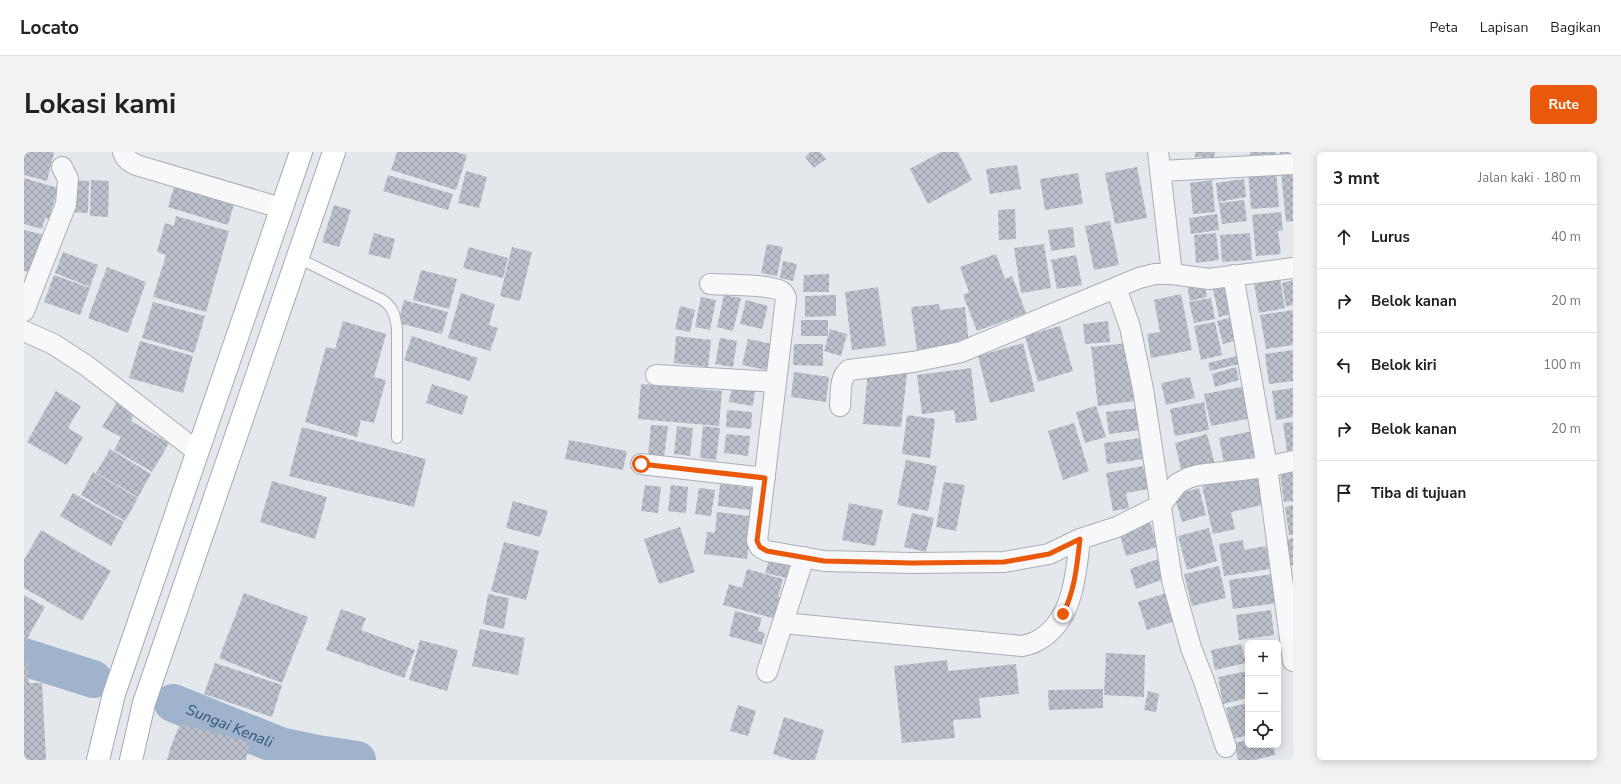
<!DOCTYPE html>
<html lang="id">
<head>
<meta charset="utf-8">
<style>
  body { margin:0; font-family:"Nunito Sans",sans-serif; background:#f2f2f2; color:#222 }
  .controls { position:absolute; right:12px; bottom:12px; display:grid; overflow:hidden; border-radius:6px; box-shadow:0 2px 10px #0003 }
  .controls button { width:36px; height:36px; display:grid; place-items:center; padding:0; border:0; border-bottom:1px solid #e0e0e0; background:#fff; color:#222; font:20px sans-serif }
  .stop { position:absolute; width:12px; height:12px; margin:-9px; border:3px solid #ea580c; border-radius:50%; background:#fff }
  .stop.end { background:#ea580c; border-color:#fff; box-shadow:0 1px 4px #0008 }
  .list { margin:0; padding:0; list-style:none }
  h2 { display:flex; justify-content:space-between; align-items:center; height:52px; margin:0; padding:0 16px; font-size:17px }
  h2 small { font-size:13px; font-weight:400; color:#767676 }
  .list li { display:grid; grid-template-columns:26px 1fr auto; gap:12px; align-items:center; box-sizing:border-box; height:64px; padding:0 16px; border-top:1px solid #e0e0e0 }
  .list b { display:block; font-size:15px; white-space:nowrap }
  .list em { font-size:13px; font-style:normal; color:#767676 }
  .icon { flex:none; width:22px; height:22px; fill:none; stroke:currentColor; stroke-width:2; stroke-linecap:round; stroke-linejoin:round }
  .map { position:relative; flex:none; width:1269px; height:608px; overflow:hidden; border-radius:6px }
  header { display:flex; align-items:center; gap:24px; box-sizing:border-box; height:56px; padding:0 20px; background:#fff; border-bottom:1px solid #e0e0e0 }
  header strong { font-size:19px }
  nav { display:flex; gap:22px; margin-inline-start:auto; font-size:14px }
  .intro { display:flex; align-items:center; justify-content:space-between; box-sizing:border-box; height:96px; padding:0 24px }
  h1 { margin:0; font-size:28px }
  .button { padding:10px 18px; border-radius:6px; background:#ea580c; color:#fff; font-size:14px; font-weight:700 }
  main { display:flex; gap:24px; padding:0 24px }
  aside { flex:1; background:#fff; border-radius:6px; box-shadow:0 2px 10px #0003 }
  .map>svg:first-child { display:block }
</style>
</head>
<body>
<header>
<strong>Locato</strong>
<nav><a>Peta</a><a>Lapisan</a><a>Bagikan</a></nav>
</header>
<div class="intro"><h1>Lokasi kami</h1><a class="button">Rute</a></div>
<main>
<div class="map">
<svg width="1269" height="608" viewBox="0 0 1269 608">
  <defs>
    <pattern id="building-cross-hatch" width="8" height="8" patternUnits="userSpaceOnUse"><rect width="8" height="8" fill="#bbc0ca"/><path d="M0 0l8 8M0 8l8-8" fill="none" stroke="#989da6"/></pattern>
  </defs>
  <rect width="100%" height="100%" fill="#e4e7ec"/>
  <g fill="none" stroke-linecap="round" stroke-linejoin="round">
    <g stroke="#9fb4cc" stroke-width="38">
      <path d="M0,505L69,527"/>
      <path id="s1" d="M149,551L256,594L294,602L333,608"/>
    </g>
  </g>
  <path fill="url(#building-cross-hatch)" d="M0,0H30L23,29L0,23Z
    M373,0H432L443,3L432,38L367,18Z
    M786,0H796L802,7L790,16L781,5Z
    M917,0H934L948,28L904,52L886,17Z
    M1171,0H1191L1190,6L1171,5Z
    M1226,0H1252V4H1226Z
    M1256,0H1269V3H1256Z
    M993,13L997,37L966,42L962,17Z
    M1113,15L1123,66L1091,72L1081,21Z
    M1252,18L1255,55L1227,57L1224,20Z
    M442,19L463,25L455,56L434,51Z
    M1269,19V69L1262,70L1257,21Z
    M1054,21L1059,52L1021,58L1016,27Z
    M364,23L429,42L424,58L359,39Z
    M0,26L34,36L25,67L21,66L18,77L0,72Z
    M1220,27L1222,45L1194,50L1192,31Z
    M47,28L65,29L64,61L46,60Z
    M67,28L85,29L84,65L66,64Z
    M152,28L212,45L204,73L144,55Z
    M1188,28L1191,60L1169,62L1166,31Z
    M1220,48L1223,69L1198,72L1195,51Z
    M310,53L327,58L315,95L298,90Z
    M991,57L992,87L975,88L974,58Z
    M1257,60L1259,78L1254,79L1257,102L1232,104L1228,63Z
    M1193,62L1195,78L1167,82L1165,66Z
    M152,64L205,79L182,160L129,145L142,103L133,100L141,71L150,74Z
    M1086,69L1095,113L1070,118L1061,74Z
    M1049,75L1051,95L1027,99L1024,78Z
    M0,78L21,83L11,121L0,119Z
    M350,81L371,87L366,107L344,102Z
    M1192,81L1195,108L1172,111L1170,83Z
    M1226,81L1228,108L1198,110L1196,83Z
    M743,92L759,95L753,124L737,121Z
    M1020,92L1027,136L997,141L990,96Z
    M445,95L484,106L479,126L439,116Z
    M488,95L508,100L496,149L476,144Z
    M39,100L74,113L66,135L31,121Z
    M972,102L981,127L988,124L1002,161L953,179L939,143L945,140L936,115Z
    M1052,103L1058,133L1033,137L1027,108Z
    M759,109L773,112L769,129L756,126Z
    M83,115L122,130L104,181L64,166Z
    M397,118L433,127L425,157L389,148Z
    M805,122V140H779L780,123Z
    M30,123L66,136L56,163L20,150Z
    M1256,127L1261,156L1235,161L1230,131Z
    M1209,128L1216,160L1195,165L1188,133Z
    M1269,128V153L1262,154L1258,131Z
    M1180,129L1183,145L1166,149L1163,133Z
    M854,135L862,194L828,198L821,140Z
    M437,141L471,152L465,173L474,176L466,199L424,186Z
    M1157,142L1168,198L1127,206L1123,182L1136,180L1130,148Z
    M700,143L717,146L709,179L693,175Z
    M812,143V164L781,165V144Z
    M677,145L692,148L686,178L671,175Z
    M1187,146L1191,167L1170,171L1165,150Z
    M380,148L424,160L418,182L374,171Z
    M722,148L744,154L738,177L716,172Z
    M129,150L181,164L170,201L118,186Z
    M915,152L916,158L941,155L945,192L893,198L887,155Z
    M656,154L671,158L666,180L651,177Z
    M1269,158V193L1242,197L1236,163Z
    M1213,164L1218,187L1199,192L1193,169Z
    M777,168H804V184H777Z
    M319,169L362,182L350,225L362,228L350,271L337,268L333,285L281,270L302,195L311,197Z
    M1084,169L1086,190L1061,192L1059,172Z
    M1191,170L1198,203L1177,208L1170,174Z
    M1036,174L1049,219L1014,230L1001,184Z
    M806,177L823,182L817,204L800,199Z
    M388,184L454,206L446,229L380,208Z
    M652,184L687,188L684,215L650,211Z
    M696,186L713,189L709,215L691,212Z
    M724,187L748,192L742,218L718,213Z
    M116,189L169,204L159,241L105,226Z
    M999,191L1011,239L966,251L954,204Z
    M1104,191L1111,249L1074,254L1067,195Z
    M770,192H799V214L769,213Z
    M1269,198V229L1245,232L1241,202Z
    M1213,204L1215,212L1186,219L1184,211Z
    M1212,215L1215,228L1191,235L1188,222Z
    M947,216L953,268L932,271L930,258L898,262L893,223Z
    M844,218L883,222L877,275L839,272Z
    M770,220L805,225L802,250L767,245Z
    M1166,225L1171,246L1142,253L1137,231Z
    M408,232L444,244L438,263L402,251Z
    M617,232L698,239L695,274L614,267Z
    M1222,234L1228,266L1187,274L1180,242Z
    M708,235L731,238L729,254L705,250Z
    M1269,236V265L1252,268L1248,239Z
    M32,239L57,254L44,276L59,285L43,313L3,290Z
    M93,250L111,260L107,269L145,291L128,320L90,298L97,285L78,275Z
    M1180,250L1185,278L1151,284L1146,257Z
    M1072,254L1082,285L1061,291L1052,260Z
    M1114,256L1117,278L1085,282L1082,260Z
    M703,258L728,260L727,277L702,275Z
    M883,263L911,267L906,306L878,302Z
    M1269,270V299L1263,300L1259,271Z
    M1050,271L1065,319L1039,328L1024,279Z
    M627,273L644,274L640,305L624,303Z
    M653,274L669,276L666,304L650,302Z
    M679,274L696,276L692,308L676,306Z
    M278,275L402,307L390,355L265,324Z
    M1229,279L1234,304L1200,311L1195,286Z
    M702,282L726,284L724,304L700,301Z
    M1183,282L1191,313L1158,321L1151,291Z
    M1117,286L1120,307L1083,312L1080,291Z
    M545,288L603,299L599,318L541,307Z
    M86,297L127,322L114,345L72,321Z
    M882,308L913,314L904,359L873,353Z
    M1119,314L1124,337L1102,341L1105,356L1089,359L1082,321Z
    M1269,319V349L1260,350L1256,321Z
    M69,320L114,346L101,369L57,343Z
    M1240,320L1247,351L1207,360L1211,377L1189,382L1178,334Z
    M248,329L303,345L291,387L236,370Z
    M920,330L941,333L932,379L912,375Z
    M696,332L729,336L727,358L694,354Z
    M621,333L637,335L634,361L617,359Z
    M647,333L664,335L662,361L644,359Z
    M675,336L691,338L687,364L671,362Z
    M1175,336L1182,363L1158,370L1150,343Z
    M49,341L100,370L87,394L36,364Z
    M489,349L524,359L516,385L482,376Z
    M825,351L859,358L851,394L818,388Z
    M1269,353V383H1265L1261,355Z
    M693,360L725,364L723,384L726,385L723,407L680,402L683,380L691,381Z
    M888,361L910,366L902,400L880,395Z
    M1126,370L1133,395L1102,404L1095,380Z
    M656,375L671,420L635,432L620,387Z
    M1185,376L1193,409L1163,418L1154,384Z
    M17,378L87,419L58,469L0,436V408Z
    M1269,386V413L1265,414L1261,388Z
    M1219,388L1220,398L1242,394L1246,417L1200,424L1195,392Z
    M480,390L515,399L502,448L467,439Z
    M1134,407L1140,427L1112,437L1106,417Z
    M745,408L770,414L767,427L741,421Z
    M1195,414L1202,446L1168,454L1160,422Z
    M723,417L759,427L754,445L758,446L752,467L699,453L705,432L718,436Z
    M1250,422L1254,451L1209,457L1205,428Z
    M220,441L284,465L258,531L195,506Z
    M1142,441L1151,469L1123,478L1114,450Z
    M464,442L485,446L480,477L459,472Z
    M0,443L21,455L0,492Z
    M317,457L342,466L337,478L391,498L380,526L302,498Z
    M1247,458L1250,483L1215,488L1212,463Z
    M711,459L738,466L734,479L741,481L738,493L705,484Z
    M456,477L501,486L494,523L448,514Z
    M396,488L434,498L423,539L385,528Z
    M1217,492L1222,511L1191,518L1187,498Z
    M1082,501L1121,503L1120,545L1080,543Z
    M923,508L924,519L992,512L995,542L955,546L957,566L929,568L931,586L878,591L870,514Z
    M4,511L5,531H18L22,608H0V512Z
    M191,511L258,533L248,565L180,542Z
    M1224,519V546L1199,552L1194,525Z
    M1079,537V556L1025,558L1024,538Z
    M1124,539L1135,542L1132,560L1120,558Z
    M1224,551V583L1209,587L1202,556Z
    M714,553L732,559L724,584L706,579Z
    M760,565L800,578L791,608H768L749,602Z
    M156,572L226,590L222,608H143L147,594Z
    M1224,588V593H1249L1251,603L1230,608H1214L1210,591Z"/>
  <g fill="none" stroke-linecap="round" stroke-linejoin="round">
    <defs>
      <path id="service" d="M274,106L357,147C369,154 371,163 373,176V286"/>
      <path id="minor" d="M99,0C101,7 106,10 112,13L257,56
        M1134,0L1148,122
        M1137,19L1269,12
        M1209,123L1243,315L1269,509
        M686,132C701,133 745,132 757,139C760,141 761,143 762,146L733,389L736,395L743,399L800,409L888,411L980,410L1025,402L1056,387L1093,375L1137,353L1153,332L1164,326L1174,323L1243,315L1269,309
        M1092,136L1106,175L1119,237L1148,428L1167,496L1180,529L1202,595
        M0,159L42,52L44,27L38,15
        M0,179L29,192L63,214L174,300
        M632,223L752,230
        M816,254C817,243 815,225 825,218L889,210L937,200L1115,126L1131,122H1148L1185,127L1269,116
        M617,312L741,326
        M759,471L998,494C1002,493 1008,492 1013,489C1049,470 1052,423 1056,387
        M743,520L780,405"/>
      <path id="primary" d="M74,608L90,542L277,0
        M107,608L120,551L310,0"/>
    </defs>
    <use href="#service" stroke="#a9aeb7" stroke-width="12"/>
    <use href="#minor" stroke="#a9aeb7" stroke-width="22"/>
    <use href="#primary" stroke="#a3abb8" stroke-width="24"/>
    <use href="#service" stroke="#f7f8fa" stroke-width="10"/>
    <use href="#minor" stroke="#f7f8fa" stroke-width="20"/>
    <use href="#primary" stroke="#fff" stroke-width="22"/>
  </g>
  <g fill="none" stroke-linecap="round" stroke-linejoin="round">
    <path stroke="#ea580c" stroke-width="5" d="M617,312L741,326L733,389L736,395L743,399L800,409L888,411L980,410L1025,402L1056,387C1053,413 1051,438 1039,462"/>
  </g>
  <g text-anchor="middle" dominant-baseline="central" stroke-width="3.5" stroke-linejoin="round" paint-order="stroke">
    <g font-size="15" font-style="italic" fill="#34527a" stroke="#f4f6f9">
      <text stroke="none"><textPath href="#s1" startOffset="61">Sungai Kenali</textPath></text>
    </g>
  </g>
</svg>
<div class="controls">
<button>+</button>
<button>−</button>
<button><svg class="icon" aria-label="locate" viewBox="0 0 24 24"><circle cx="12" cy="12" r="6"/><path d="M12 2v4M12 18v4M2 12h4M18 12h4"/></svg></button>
</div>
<div class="stop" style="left:617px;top:312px"></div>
<div class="stop end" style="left:1039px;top:462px"></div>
</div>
<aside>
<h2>3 mnt<small>Jalan kaki · 180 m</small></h2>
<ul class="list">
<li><svg class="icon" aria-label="ahead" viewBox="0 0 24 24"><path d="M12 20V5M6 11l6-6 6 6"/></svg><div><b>Lurus</b></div><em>40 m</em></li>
<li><svg class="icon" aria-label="right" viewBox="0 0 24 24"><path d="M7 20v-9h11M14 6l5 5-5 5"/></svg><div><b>Belok kanan</b></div><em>20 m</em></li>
<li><svg class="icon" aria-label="left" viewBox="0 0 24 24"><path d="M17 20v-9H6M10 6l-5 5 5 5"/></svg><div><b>Belok kiri</b></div><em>100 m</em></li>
<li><svg class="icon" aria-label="right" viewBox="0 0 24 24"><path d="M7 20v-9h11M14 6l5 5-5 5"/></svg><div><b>Belok kanan</b></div><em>20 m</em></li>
<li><svg class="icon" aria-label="arrive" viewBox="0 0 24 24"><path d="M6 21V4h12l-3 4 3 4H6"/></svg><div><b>Tiba di tujuan</b></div></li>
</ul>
</aside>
</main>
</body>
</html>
